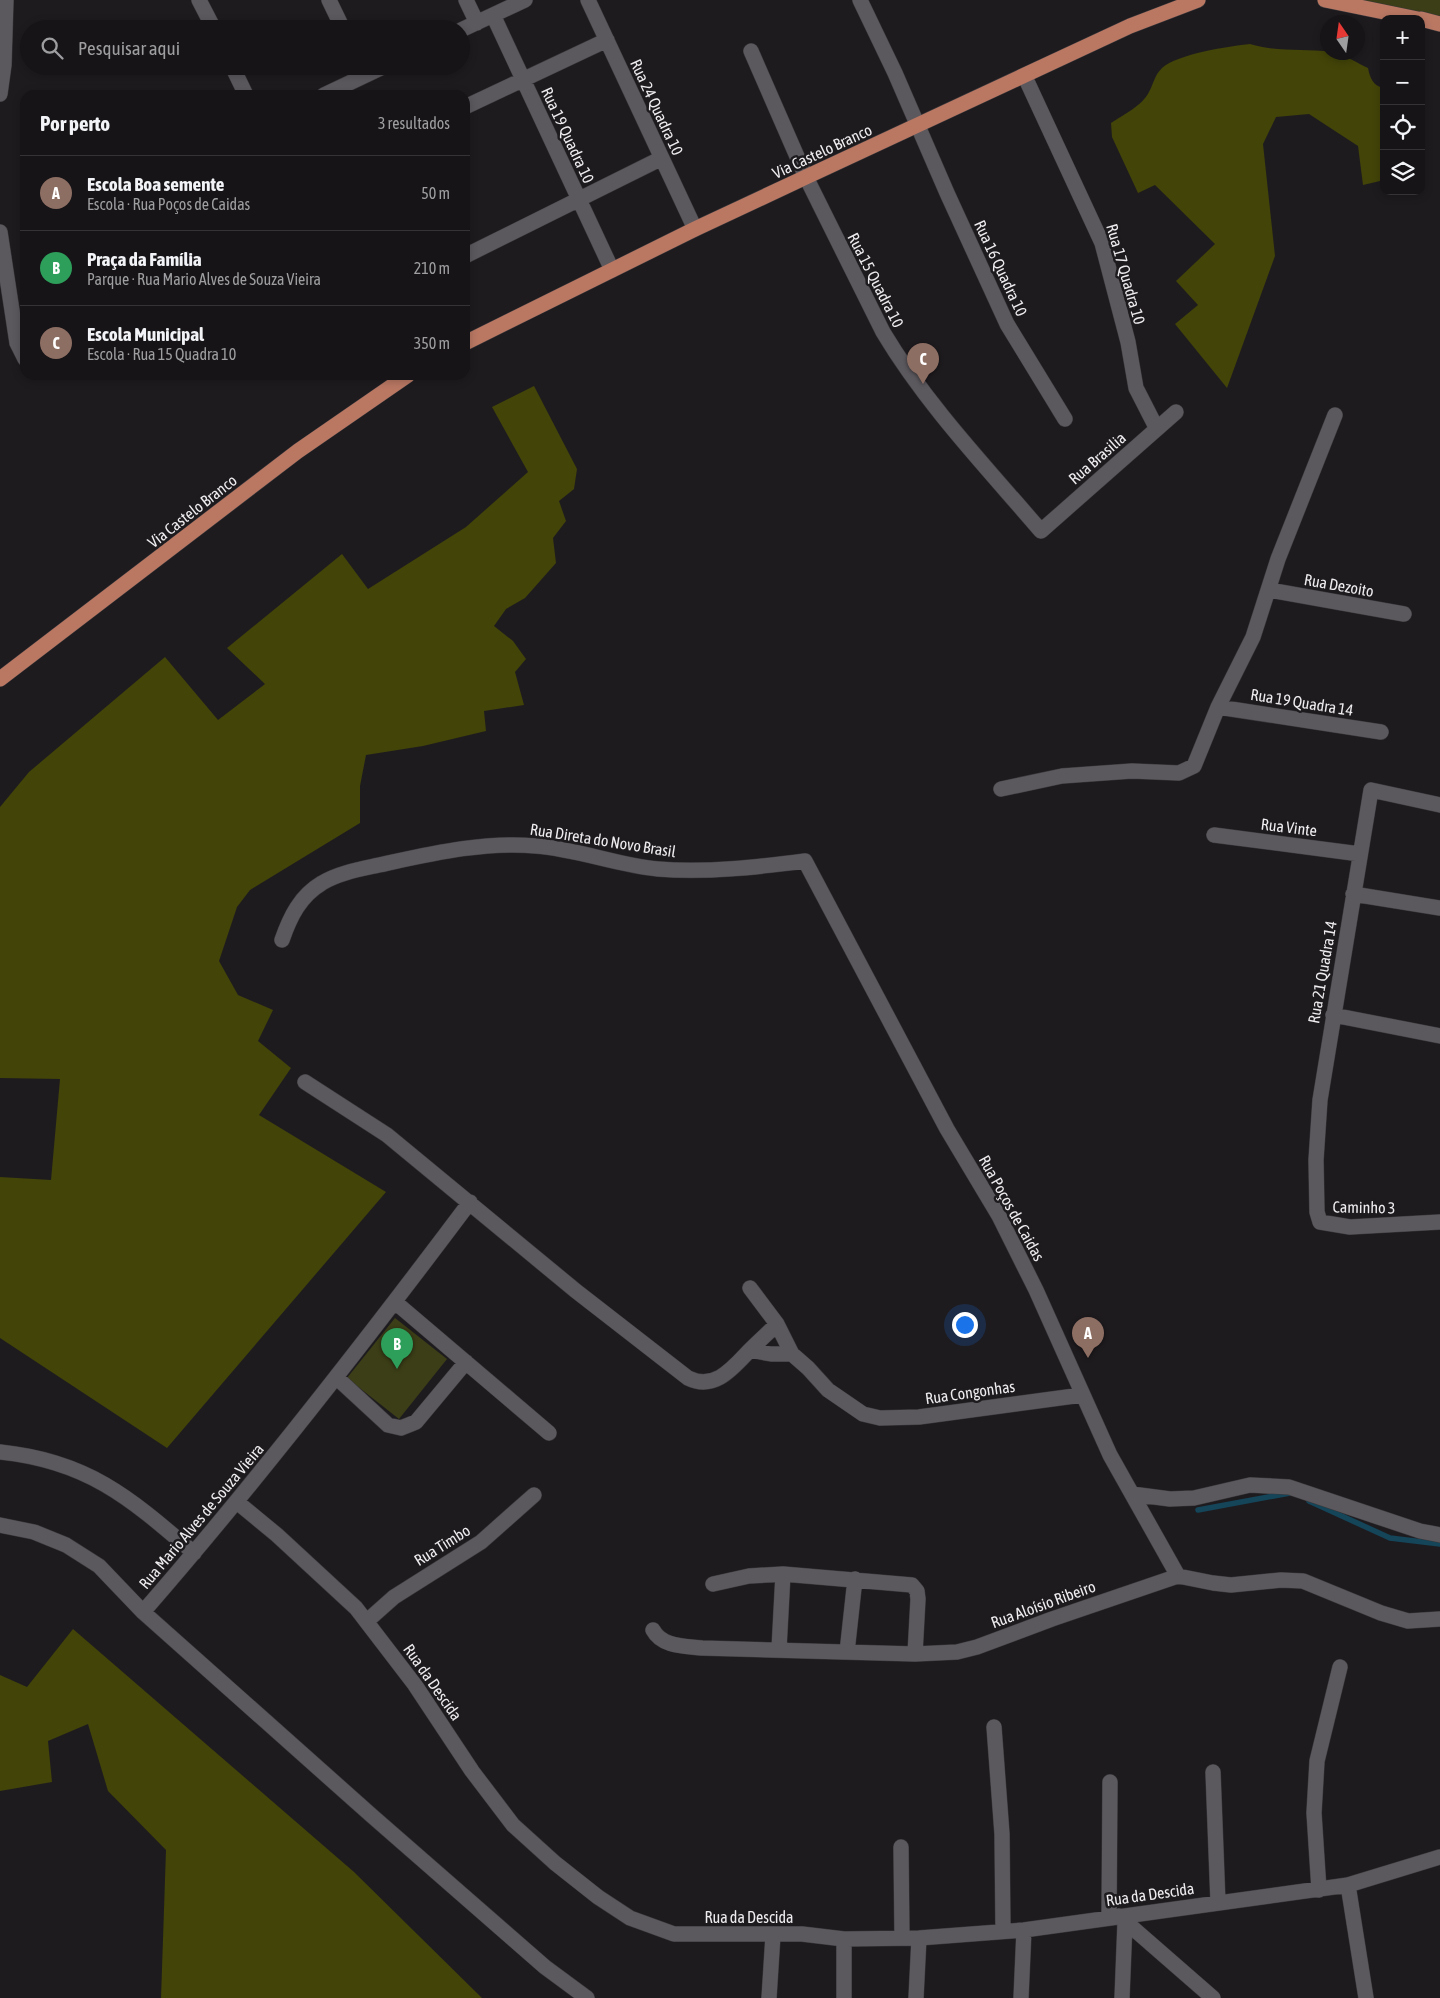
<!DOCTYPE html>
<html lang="pt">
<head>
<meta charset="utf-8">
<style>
  body { margin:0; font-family:"Asap Condensed",sans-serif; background:#1f1d20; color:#f1f3f6 }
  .controls { position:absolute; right:15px; top:15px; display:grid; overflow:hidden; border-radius:10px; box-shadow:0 2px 8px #0003 }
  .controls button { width:45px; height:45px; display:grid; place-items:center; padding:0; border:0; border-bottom:1px solid #353336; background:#161417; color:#f1f3f6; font:25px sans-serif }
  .compass { position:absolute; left:1320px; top:15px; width:45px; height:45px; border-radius:50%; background:#161417; box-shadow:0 2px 8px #0003; rotate:347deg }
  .you { position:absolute; left:964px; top:1324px; width:18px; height:18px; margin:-12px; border:4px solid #fff; border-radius:50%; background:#1a73e8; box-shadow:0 0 0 8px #1a73e833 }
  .badge { display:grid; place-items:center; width:32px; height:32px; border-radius:50%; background:#7c3aed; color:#fff; font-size:16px; font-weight:700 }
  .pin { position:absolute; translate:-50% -41px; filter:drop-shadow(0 1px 2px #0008) }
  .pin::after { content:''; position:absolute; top:26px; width:18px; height:15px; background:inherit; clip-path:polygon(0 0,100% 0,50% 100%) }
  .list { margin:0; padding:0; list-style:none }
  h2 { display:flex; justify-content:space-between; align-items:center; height:65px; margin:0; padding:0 20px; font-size:21px }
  h2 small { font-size:16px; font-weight:400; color:#9e9ea1 }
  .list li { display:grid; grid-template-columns:32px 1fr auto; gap:15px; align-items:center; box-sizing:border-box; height:75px; padding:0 20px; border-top:1px solid #353336 }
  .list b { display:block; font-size:19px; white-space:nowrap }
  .list p { margin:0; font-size:16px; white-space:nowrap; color:#9e9ea1 }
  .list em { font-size:16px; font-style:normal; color:#9e9ea1 }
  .icon { flex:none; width:28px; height:28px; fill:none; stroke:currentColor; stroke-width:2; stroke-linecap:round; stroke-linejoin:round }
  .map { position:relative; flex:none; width:1440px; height:1998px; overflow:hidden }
  .search { position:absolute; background:#161417; box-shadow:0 2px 8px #0003; left:20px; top:20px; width:450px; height:55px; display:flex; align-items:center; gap:12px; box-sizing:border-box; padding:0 18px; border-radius:28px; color:#9e9ea1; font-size:19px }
  .panel { position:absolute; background:#161417; box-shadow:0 2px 8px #0003; left:20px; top:90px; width:450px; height:290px; border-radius:15px }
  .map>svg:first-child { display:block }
</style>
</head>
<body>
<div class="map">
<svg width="1440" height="1998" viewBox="0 0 1440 1998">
  <rect width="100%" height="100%" fill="#1e1b1f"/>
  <path fill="#3c3e17" d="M1358,0H1440V16L1433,15Z
    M395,1318L447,1359L399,1419L347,1378Z"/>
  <path fill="#424408" d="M1250,44C1280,53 1303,48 1332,52C1344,54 1357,63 1368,68C1370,78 1373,86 1384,88V163L1380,181L1363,185L1358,146L1309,114L1276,117L1263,144L1275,256L1227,388L1175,324L1198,305L1176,281L1215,244L1155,185L1138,193L1112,137L1111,123C1123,115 1142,106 1149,92C1154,83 1154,76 1162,68C1177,54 1230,46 1250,44Z
    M534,386L577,469L574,489L559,501L566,521L553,538L556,563L525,598L506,609L494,626L513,641L526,659L515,672L524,705L484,711L486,731L423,746L366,755L360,786V823L250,890L237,907L219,961L238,995L273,1010L258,1041L291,1068L259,1115L386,1192L167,1448L0,1338V1177L51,1180L60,1079L0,1078V807L29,772L165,657L218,720L265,684L227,648L342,554L368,589L466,527L528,472L492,407Z
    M73,1629L354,1872L482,1998H161L166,1850L108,1791L88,1724L48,1741L52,1782L0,1791V1675L27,1687Z"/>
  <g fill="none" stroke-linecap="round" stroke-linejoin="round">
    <path stroke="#144559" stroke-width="5.5" d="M1309,1501L1390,1538L1440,1544
      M1198,1510L1290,1493"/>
    <defs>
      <path id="minor" d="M199,0L214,29
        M329,0L343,29
        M466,0L477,23
        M588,0L695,229
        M860,0L895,73L947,193L1007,324L1065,419
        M493,15L612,270
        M461,30L525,0
        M751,51L806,177L883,332C926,404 986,467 1041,531L1176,412
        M232,66L246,95
        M1025,77L1102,243L1128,342L1136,388L1157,429
        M0,94L4,65L6,0
        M324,95L385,66
        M465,107L607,40
        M0,232L17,343L25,359
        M465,256L662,158
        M1269,590L1404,614
        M1218,707L1381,732
        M1001,789L1062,776L1132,771L1179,773L1194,766L1218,707L1253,637L1278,559L1335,415
        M1440,805L1371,790L1320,1100L1316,1160L1317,1212L1320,1222L1350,1227L1440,1222
        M1214,835L1360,854
        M1353,894L1440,908
        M282,940C290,917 300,896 322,883C338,873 361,869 379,865C430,854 484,841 536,846C577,849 617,865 658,869C706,873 758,867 805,861L947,1129L999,1216L1036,1290L1110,1455L1178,1576
        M1333,1015L1440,1036
        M305,1082L387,1135L576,1291L688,1378C714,1391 732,1369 749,1351C758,1342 768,1333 777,1324
        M750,1288L777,1324L792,1354L808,1368L828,1390L863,1414L880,1418L919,1417L1082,1395
        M395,1302L549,1433
        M750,1350L771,1354H792
        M336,1377L388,1425L401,1428L416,1422L466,1362
        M0,1452C88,1461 130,1498 194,1553
        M1132,1494L1170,1499L1194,1498L1250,1485L1289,1487L1420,1531L1440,1535
        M237,1502L277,1535L356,1608L415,1685L472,1771L513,1825L555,1863L598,1897L630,1918L674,1934H802L844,1939L919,1938L1024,1930L1348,1885L1440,1857
        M0,1525L34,1532L66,1545L99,1566L143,1612L371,1815L545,1967L587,1998
        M713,1584L749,1576L783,1574L912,1585L917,1591L918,1599L915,1654
        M143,1612C258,1480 365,1342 470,1202
        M367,1621L394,1597L481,1542L534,1495
        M653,1630C662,1647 685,1646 702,1648L915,1654L957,1652L977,1647L1052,1619L1178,1576L1213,1583L1231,1585L1281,1580L1303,1581L1381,1613L1408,1621L1440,1619
        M779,1649L783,1574
        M847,1652L855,1579
        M994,1727L1002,1834L1003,1931
        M1213,1772L1218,1903
        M901,1847L902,1938
        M1348,1885L1366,1998
        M1319,1890L1314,1813L1317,1761L1340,1667
        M1119,1916L1213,1998
        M1109,1918L1110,1782
        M769,1998L773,1935
        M844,1998V1939
        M916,1998L919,1938
        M1021,1998L1024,1930
        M1122,1998L1125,1922"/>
      <path id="major" d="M1325,0L1418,19
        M1421,19L1440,24
        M465,343L695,229L806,177L1130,26L1198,0
        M0,679L298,451L408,375"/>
    </defs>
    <use href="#minor" stroke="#3b393c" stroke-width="16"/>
    <use href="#major" stroke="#3b393c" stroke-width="16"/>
    <use href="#minor" stroke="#5c595e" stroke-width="15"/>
    <use href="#major" stroke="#ba7863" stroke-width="15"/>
  </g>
  <g text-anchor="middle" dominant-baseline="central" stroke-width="5" stroke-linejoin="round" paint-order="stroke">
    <g font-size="16" fill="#eeecef" stroke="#1e1b1f">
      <text transform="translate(657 107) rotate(65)">Rua 24 Quadra 10</text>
      <text transform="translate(568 135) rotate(65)">Rua 19 Quadra 10</text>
      <text transform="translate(822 151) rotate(-25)">Via Castelo Branco</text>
      <text transform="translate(1001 268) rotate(65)">Rua 16 Quadra 10</text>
      <text transform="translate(1126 274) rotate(74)">Rua 17 Quadra 10</text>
      <text transform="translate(876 280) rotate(63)">Rua 15 Quadra 10</text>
      <text transform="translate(1097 458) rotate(-41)">Rua Brasilia</text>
      <text transform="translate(192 511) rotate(-38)">Via Castelo Branco</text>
      <text transform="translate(1339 585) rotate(10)">Rua Dezoito</text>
      <text transform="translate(1302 702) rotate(9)">Rua 19 Quadra 14</text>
      <text transform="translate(1289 827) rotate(7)">Rua Vinte</text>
      <text transform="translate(603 840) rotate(9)">Rua Direta do Novo Brasil</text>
      <text transform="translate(1322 972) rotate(-80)">Rua 21 Quadra 14</text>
      <text transform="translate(1364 1207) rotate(1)">Caminho 3</text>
      <text transform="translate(1012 1208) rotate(61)">Rua Poços de Caidas</text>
      <text transform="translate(970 1392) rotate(-8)">Rua Congonhas</text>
      <text transform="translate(201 1516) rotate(-50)">Rua Mario Alves de Souza Vieira</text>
      <text transform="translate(442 1545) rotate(-32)">Rua Timbo</text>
      <text transform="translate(1043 1604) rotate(-20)">Rua Aloísio Ribeiro</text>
      <text transform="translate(433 1682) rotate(55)">Rua da Descida</text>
      <text transform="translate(1150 1894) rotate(-8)">Rua da Descida</text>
      <text x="749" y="1917">Rua da Descida</text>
    </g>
  </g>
</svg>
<div class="controls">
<button>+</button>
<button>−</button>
<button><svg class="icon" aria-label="locate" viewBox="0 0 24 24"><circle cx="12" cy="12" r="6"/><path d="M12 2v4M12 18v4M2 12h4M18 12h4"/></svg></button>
<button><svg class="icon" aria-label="layers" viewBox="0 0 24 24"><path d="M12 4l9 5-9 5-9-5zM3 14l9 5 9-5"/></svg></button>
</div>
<svg class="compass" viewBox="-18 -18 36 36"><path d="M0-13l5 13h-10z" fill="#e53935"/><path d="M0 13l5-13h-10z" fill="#9e9ea1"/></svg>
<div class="you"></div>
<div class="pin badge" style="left:1088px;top:1358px;background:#8d6e63">A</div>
<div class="pin badge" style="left:397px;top:1369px;background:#2e9e5b">B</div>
<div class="pin badge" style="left:923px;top:384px;background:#8d6e63">C</div>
<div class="search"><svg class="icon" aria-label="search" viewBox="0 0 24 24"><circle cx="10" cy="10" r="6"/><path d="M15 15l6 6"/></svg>Pesquisar aqui</div>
<section class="panel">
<h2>Por perto<small>3 resultados</small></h2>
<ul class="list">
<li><span class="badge" style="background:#8d6e63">A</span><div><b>Escola Boa semente</b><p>Escola · Rua Poços de Caidas</p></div><em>50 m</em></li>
<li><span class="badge" style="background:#2e9e5b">B</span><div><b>Praça da Família</b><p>Parque · Rua Mario Alves de Souza Vieira</p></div><em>210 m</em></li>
<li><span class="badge" style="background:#8d6e63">C</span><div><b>Escola Municipal</b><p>Escola · Rua 15 Quadra 10</p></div><em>350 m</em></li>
</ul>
</section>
</div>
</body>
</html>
